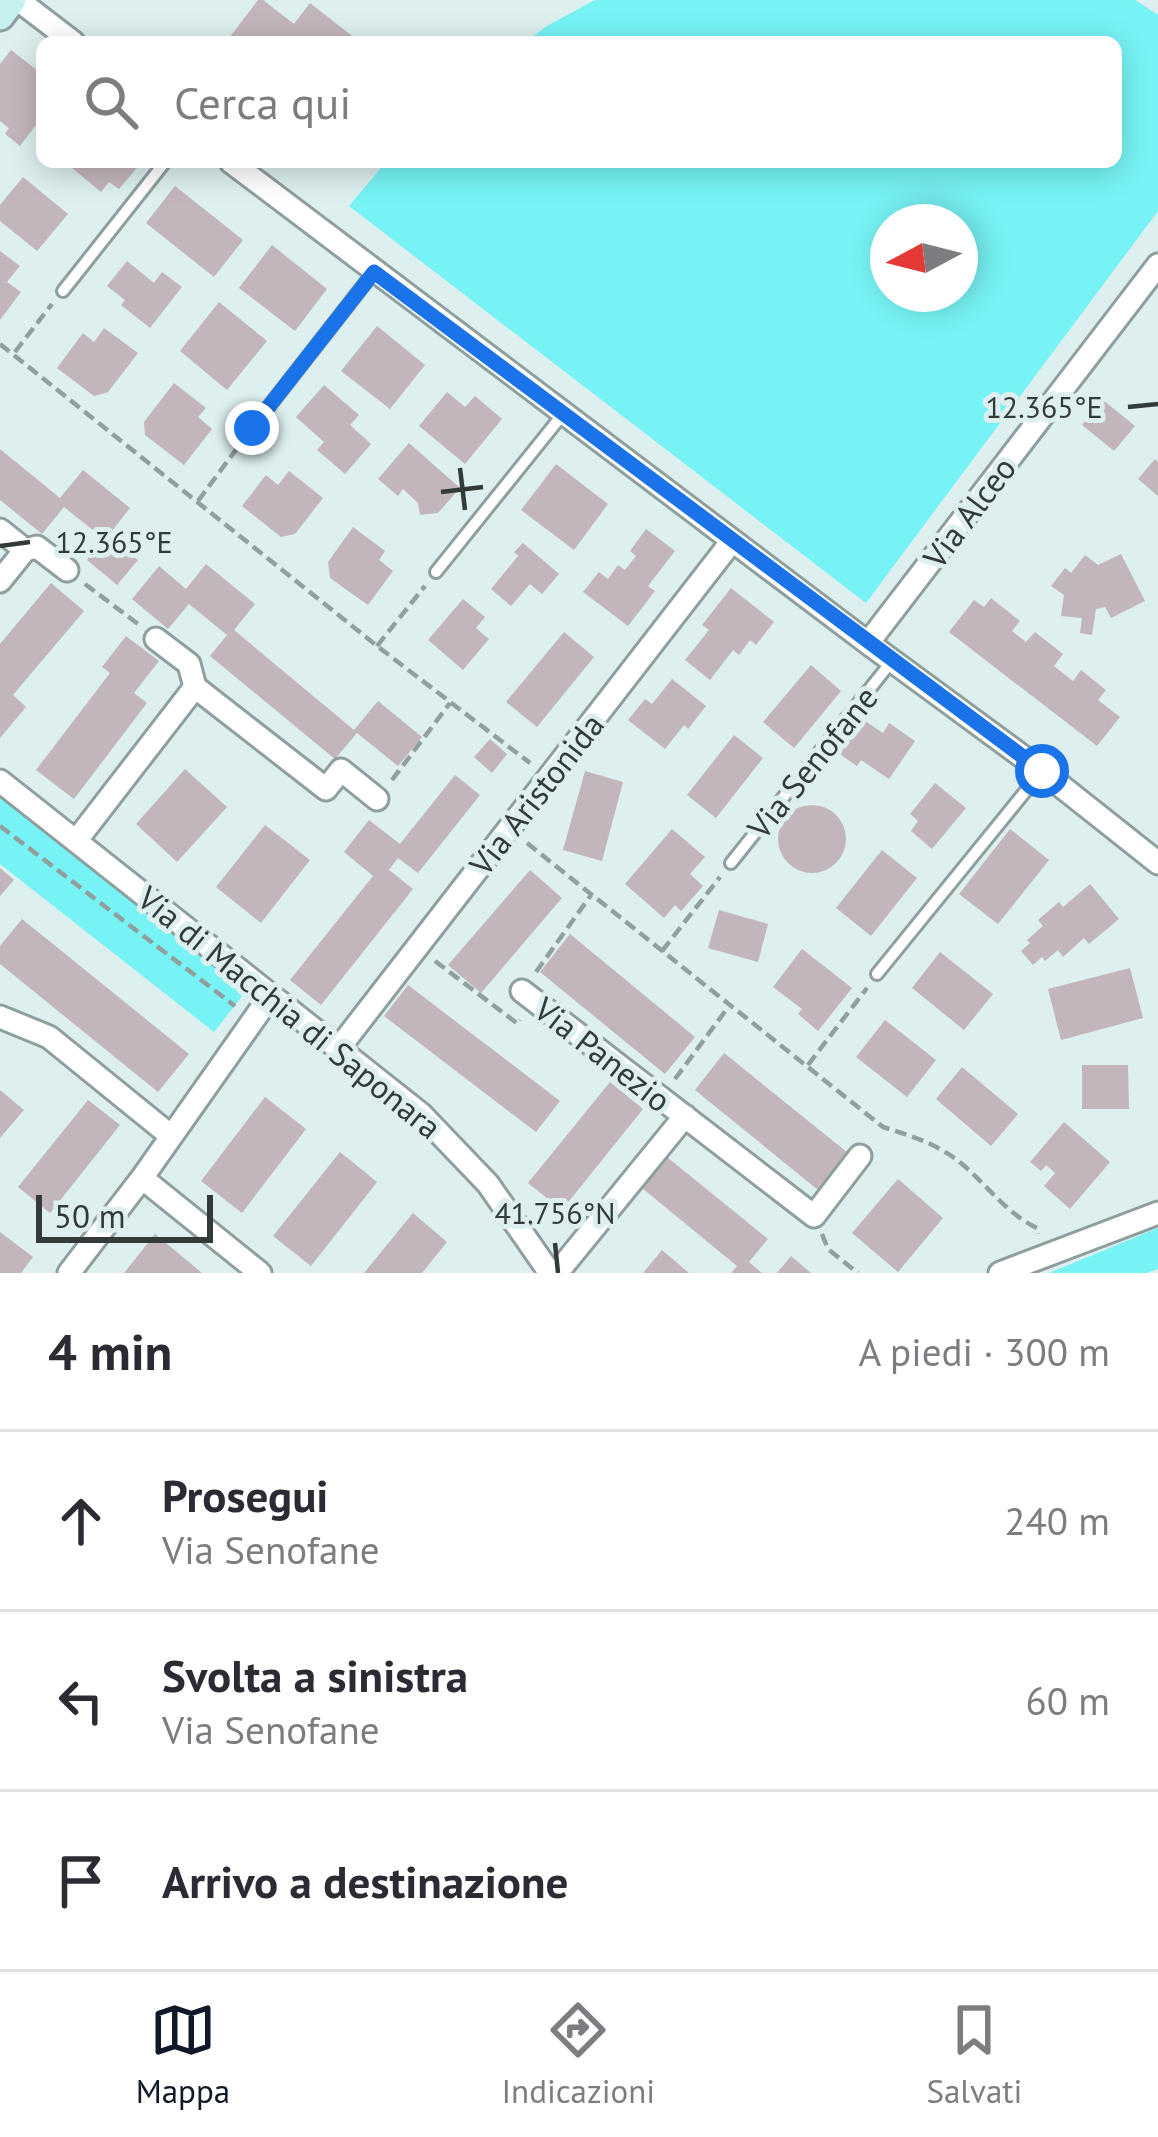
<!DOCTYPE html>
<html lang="it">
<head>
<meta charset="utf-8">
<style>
  body { margin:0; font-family:"PT Sans",sans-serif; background:#f7f7f7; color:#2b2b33 }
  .compass { position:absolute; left:870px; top:204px; width:108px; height:108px; border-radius:50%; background:#fff; box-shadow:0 6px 30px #0003; rotate:263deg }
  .scale { position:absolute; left:36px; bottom:30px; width:177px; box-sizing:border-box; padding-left:12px; border:6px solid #333a3a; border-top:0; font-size:33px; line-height:42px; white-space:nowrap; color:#333a3a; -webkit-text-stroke:9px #ddefef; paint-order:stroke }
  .stop { position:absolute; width:36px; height:36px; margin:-27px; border:9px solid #1a73e8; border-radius:50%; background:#fff }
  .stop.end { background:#1a73e8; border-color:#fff; box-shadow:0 3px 12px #0008 }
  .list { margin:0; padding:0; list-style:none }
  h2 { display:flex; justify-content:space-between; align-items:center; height:156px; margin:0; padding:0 48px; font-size:51px }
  h2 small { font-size:39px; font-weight:400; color:#7c7c81 }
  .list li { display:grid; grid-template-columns:78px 1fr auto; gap:36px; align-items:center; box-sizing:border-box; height:180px; padding:0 48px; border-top:3px solid #e1e1e2 }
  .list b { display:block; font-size:45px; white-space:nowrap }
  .list p { margin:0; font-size:39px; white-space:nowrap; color:#7c7c81 }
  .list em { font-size:39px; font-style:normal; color:#7c7c81 }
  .icon { flex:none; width:66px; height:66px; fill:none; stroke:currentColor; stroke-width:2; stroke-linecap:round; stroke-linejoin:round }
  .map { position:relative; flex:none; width:1158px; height:1273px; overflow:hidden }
  .search { position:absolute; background:#fff; box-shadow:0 6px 30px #0003; left:36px; right:36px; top:36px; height:132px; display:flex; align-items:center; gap:30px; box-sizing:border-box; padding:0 42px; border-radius:18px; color:#7c7c81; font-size:45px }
  .sheet { height:696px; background:#fff }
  nav { display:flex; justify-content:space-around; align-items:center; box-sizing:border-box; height:168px; border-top:3px solid #e1e1e2; background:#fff; font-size:33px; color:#7c7c81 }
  nav a { display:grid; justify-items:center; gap:6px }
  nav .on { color:#111827 }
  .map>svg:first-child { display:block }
</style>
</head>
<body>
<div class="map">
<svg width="1158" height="1273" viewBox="0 0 1158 1273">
  <rect width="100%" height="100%" fill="#ddefef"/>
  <path fill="#77f3f5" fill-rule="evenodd" d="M595,0H1135L1158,15V211L866,603L349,206L386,162H1116V42H525L547,26ZM888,222H960V294H888Z
    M0,797L247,990L214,1032L0,864Z
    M1158,1228V1269L1146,1273H1049Z"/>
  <path fill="#c3b5bc" d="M258,0H263L294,24L310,3L360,42H226Z
    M11,50L42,74V117L20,146L5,134L9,128L0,121V64Z
    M65,162H142L119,189L109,182L101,192Z
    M23,177L68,214L37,251L0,221V205Z
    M175,186L243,240L214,277L146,223Z
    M272,245L327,289L295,331L239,288Z
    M0,251L20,266L7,282L21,292L0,320Z
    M127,261L154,283L162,272L182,287L150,328L121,305L125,300L107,286Z
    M219,302L267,341L227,390L180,351Z
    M377,326L425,365L390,409L341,371Z
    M104,328L138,353L108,392L94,396L57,368L83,333L94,342Z
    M174,383L206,408L198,417L212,429L184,465L145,435L144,422Z
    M324,385L359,415L350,425L371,444L345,474L317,450L324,442L296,417Z
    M447,392L465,407L475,396L502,419L465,464L419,426Z
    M1103,400L1135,426L1114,451L1082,425Z
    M409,443L460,488L438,513L420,515L418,503L403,489L398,496L378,479Z
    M0,449L60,498L83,470L130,508L108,536L138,560L117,585L87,560L104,539L64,507L42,534L0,500Z
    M1155,459L1158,462V496L1138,479Z
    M556,464L608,504L574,550L521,510Z
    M289,471L323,498L295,534L281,537L242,506L266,475L278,485Z
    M353,527L385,551L379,560L393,571L368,605L330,578L328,562Z
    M646,529L675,551L648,586L655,591L628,626L583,592L599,572L608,579L618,565L625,570L636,556L630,551Z
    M523,543L559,574L542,594L530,584L511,606L491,589L518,556L514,552Z
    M1121,554L1145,601L1111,618L1105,607L1096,609L1092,635L1080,633L1082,618L1061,616L1064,595L1051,586L1065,568L1071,573L1085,555L1098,565Z
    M206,564L255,604L234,630L354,730L378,701L422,737L398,766L357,733L335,759L210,656L227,635L189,604L168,629L132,599L159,566L186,589Z
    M51,583L84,611L13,695L26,707L0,738V644Z
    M731,588L774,622L756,645L750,640L739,655L733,650L710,680L685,660L709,630L702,625Z
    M991,598L1020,621L1012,631L1026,642L1035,632L1063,654L1054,666L1073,681L1081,670L1106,690L1098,700L1120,717L1097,746L949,632L974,600L984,607Z
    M463,599L485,617L476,628L489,639L463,670L428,640Z
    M564,632L594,657L537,727L506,702Z
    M126,636L159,661L134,693L147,703L74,799L36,770L110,673L102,667Z
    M811,665L841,691L794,748L763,722Z
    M672,679L706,706L688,729L684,725L665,749L628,720L645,699L652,704Z
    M859,717L883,733L889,723L915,741L889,779L861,760L857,766L835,751Z
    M734,735L763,758L716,818L687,795Z
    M490,739L507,754L492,773L474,757Z
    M185,769L227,807L177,862L136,824Z
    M585,771L623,782L602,861L563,850Z
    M455,775L480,795L418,873L398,858L389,870L413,889L321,1005L290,980L373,876L344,852L369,820L400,844Z
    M935,783L966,808L932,849L911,831L918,821L910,814Z
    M778 839a34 34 0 1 1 68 0a34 34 0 1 1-68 0Z
    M265,825L310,860L261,923L216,887Z
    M672,829L705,857L690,874L703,886L681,911L675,905L664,918L625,884Z
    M1010,829L1049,860L998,924L959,894Z
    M882,850L917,878L871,936L836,908Z
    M0,868L14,880L0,896Z
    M530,870L562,898L481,993L448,965Z
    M1090,884L1119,919L1089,944L1084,938L1063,957L1058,950L1045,961L1042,957L1033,965L1021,951L1030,943L1027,940L1043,926L1038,920L1059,902L1063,907Z
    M719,910L768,924L758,962L708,948Z
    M22,919L189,1054L158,1092L0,964V946Z
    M570,934L695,1037L665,1074L540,972Z
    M802,949L852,988L818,1031L798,1014L802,1009L773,987Z
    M940,952L993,994L964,1030L912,988Z
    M1130,968L1143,1018L1061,1040L1048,989Z
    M408,985L560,1101L536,1132L384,1016Z
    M885,1020L936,1060L907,1097L856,1057Z
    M724,1053L848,1153L818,1190L695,1090Z
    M1082,1065H1128L1129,1109H1082Z
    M962,1067L1018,1114L991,1146L936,1099Z
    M610,1082L643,1109L562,1210L528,1183Z
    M0,1090L24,1110L0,1138Z
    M265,1097L306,1129L242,1213L201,1181Z
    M88,1100L120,1125L50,1213L18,1187Z
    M1064,1122L1110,1162L1070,1209L1044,1186L1055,1173L1046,1165L1041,1171L1030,1162Z
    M340,1152L377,1182L311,1266L273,1236Z
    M667,1157L768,1239L749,1262L762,1273H731L737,1266L642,1188Z
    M898,1179L943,1218L898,1272L852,1233Z
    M413,1213L447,1242L422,1273H364Z
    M0,1232L33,1257L21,1273H0Z
    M155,1234L202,1273H124Z
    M662,1250L689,1273H643Z
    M791,1256L811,1273H777Z"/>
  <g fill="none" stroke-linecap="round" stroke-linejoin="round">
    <defs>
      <path id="lane" d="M63,291L165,162
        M252,428L374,272
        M436,572L563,414
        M731,863L892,661
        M877,974L1042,771"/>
      <path id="street" d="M18,0L73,42
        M231,162L868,643L1042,771L1158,863
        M0,530L25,550L0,581
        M25,550L37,547L67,570
        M156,639L189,664L195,687
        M868,643L1158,265
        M0,781L421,1114L488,1184L550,1273
        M76,841L195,687L326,789L341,770L377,799
        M522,991L814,1216L860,1156
        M0,1017L49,1037L171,1136
        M339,1048L732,541
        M142,1178L260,1273
        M69,1273L142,1178L271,995
        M557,1273L685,1116
        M1000,1273L1158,1213"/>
      <path id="secondary" d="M0,16L12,0"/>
    </defs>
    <use href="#lane" stroke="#8e9f9e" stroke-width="16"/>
    <use href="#street" stroke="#8e9f9e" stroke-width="27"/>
    <use href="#secondary" stroke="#8e9f9e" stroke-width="33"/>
    <path stroke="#929f9f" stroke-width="4.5" stroke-dasharray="12 6" stroke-linecap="butt" d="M0,344L377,646L530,763
      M15,352L52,304
      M198,501L241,443
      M85,584L138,624
      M377,646L425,586
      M392,780L450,703
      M0,826L235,1006
      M527,843L883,1127C912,1136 938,1144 962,1164C988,1186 1006,1213 1037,1228L1038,1234
      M662,951L720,877
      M435,961L518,1024L520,1020
      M536,972L591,895
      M808,1065L867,988
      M675,1079L729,1006
      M822,1234L828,1249L858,1273"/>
    <use href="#lane" stroke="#fff" stroke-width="10"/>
    <use href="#street" stroke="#fff" stroke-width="21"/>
    <use href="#secondary" stroke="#c6f1f1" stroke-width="27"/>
  </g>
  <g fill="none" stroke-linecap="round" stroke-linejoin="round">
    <path stroke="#1a73e8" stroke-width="15" d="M252,428L374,272L1042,771"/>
  </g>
  <path fill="none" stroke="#333a3a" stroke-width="4.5" d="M1128,407L1158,404M460,468L465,510M441,492L483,487M0,546L30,542M555,1243L558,1273"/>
  <g text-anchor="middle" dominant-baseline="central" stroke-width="10" stroke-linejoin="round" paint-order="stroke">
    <g font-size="33" fill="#333a3a" stroke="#ddefef">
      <text transform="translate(969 512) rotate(-53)">Via Alceo</text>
      <text transform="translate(812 762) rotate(-51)">Via Senofane</text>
      <text transform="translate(536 794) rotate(-52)">Via Aristonida</text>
      <text transform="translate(290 1012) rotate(39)">Via di Macchia di Saponara</text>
      <text transform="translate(603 1054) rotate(38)">Via Panezio</text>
    </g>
  </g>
  <g font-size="30" text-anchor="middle" fill="#333a3a" stroke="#ddefef" stroke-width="10" stroke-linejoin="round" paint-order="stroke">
    <text x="1044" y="418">12.365°E</text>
    <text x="114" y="553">12.365°E</text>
    <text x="555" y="1224">41.756°N</text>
  </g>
</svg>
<svg class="compass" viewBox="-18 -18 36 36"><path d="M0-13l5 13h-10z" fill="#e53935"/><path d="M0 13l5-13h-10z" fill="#7c7c81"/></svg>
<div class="scale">50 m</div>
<div class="stop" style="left:1042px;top:771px"></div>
<div class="stop end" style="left:252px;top:428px"></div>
<div class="search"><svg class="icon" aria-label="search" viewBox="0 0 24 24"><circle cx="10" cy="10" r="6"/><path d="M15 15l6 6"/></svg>Cerca qui</div>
</div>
<section class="sheet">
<h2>4 min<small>A piedi · 300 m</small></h2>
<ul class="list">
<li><svg class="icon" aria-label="ahead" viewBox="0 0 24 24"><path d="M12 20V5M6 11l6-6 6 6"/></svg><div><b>Prosegui</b><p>Via Senofane</p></div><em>240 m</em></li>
<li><svg class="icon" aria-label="left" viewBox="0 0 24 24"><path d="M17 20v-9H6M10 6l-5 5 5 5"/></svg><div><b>Svolta a sinistra</b><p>Via Senofane</p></div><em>60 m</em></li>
<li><svg class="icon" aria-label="arrive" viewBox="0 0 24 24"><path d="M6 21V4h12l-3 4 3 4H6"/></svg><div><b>Arrivo a destinazione</b></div></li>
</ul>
</section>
<nav>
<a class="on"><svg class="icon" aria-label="map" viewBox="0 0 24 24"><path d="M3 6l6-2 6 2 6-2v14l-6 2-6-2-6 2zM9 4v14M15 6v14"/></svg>Mappa</a>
<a><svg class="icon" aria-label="directions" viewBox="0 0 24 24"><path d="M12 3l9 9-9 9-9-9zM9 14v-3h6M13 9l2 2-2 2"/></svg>Indicazioni</a>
<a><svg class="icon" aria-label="saved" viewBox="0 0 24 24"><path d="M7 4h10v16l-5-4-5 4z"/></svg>Salvati</a>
</nav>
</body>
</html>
